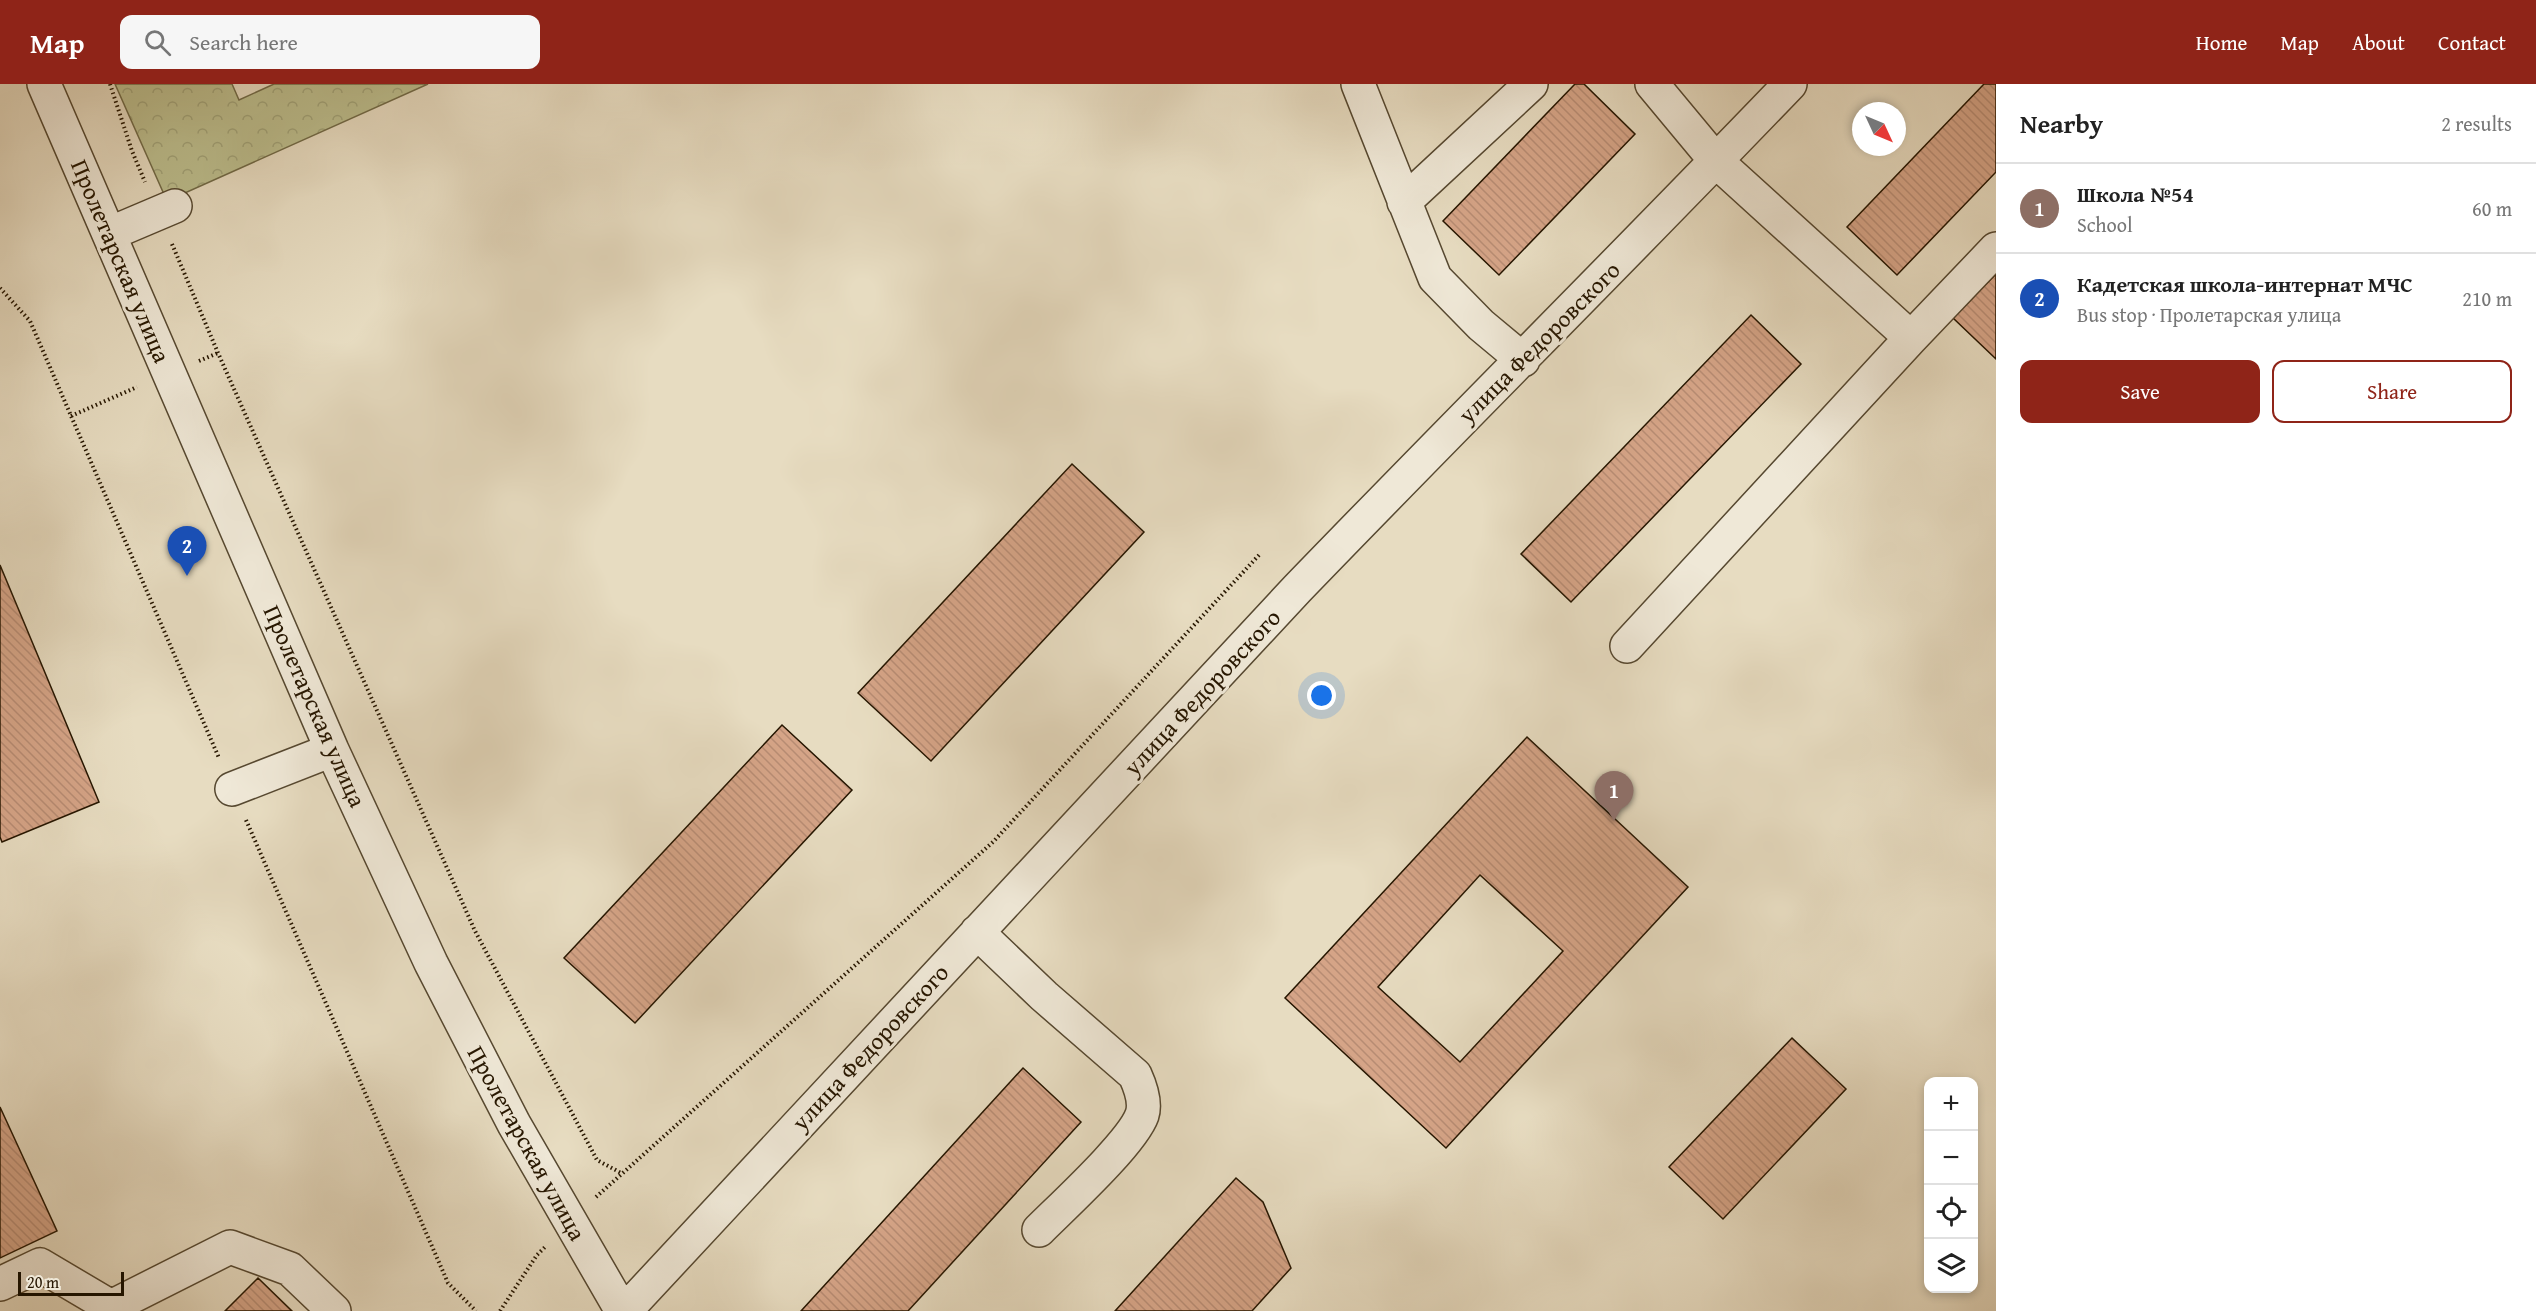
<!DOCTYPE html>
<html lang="en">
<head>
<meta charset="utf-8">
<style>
  body { margin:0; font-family:"Gentium Book Plus",serif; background:#f6f6f6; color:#222 }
  .controls { position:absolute; right:18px; bottom:18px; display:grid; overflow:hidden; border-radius:12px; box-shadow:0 3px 9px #0003 }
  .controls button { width:54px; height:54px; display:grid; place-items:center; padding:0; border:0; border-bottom:2px solid #e0e0e0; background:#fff; color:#222; font:30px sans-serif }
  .compass { position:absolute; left:1852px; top:18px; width:54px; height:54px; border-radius:50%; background:#fff; box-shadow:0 3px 9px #0003; rotate:134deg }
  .scale { position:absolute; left:18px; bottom:15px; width:106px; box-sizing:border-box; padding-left:6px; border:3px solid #261600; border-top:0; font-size:16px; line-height:21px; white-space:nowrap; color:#261600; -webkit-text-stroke:4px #efe8d7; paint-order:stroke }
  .you { position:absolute; left:1322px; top:612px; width:21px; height:21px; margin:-15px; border:4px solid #fff; border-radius:50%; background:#1a73e8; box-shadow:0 0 0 9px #1a73e833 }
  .badge { display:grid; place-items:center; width:39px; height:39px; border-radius:50%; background:#8f2418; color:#fff; font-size:20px; font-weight:700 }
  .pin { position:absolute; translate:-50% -50px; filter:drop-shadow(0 2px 3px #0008) }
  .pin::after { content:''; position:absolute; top:32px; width:21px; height:18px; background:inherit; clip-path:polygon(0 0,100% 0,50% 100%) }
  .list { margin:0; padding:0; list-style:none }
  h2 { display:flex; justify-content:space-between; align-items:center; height:78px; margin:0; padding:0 24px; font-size:26px }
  h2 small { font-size:20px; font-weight:400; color:#767676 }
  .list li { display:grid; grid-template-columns:39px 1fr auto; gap:18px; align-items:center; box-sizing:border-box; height:90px; padding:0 24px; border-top:2px solid #e0e0e0 }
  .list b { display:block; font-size:22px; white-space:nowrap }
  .list p { margin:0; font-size:20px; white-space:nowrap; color:#767676 }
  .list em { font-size:20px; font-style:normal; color:#767676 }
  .actions { display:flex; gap:12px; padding:18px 24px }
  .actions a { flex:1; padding:14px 0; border:2px solid #8f2418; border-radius:12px; text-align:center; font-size:21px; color:#8f2418 }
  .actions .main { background:#8f2418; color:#fff }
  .icon { flex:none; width:33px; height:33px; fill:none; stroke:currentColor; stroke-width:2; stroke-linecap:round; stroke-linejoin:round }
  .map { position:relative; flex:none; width:1996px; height:1227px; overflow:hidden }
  header { display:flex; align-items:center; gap:36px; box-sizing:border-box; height:84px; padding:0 30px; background:#8f2418; color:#fff }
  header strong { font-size:28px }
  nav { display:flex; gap:33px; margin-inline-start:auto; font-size:21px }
  .search { width:420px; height:54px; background:#f6f6f6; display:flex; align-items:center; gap:15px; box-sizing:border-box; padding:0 21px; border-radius:12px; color:#767676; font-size:22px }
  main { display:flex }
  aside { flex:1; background:#fff }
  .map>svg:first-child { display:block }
</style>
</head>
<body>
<header>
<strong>Map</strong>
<div class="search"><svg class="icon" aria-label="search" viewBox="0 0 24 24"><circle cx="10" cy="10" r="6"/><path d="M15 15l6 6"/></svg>Search here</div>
<nav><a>Home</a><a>Map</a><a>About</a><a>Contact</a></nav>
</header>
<main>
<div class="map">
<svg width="1996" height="1227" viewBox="0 0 1996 1227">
  <defs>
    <pattern id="forest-crowns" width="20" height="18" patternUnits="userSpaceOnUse" patternTransform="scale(1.5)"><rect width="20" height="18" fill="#bcbe8e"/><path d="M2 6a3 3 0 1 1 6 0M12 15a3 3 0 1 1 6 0" fill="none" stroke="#a1a379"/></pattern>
    <pattern id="building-back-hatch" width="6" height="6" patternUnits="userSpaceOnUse" patternTransform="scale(1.5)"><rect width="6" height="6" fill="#d5a487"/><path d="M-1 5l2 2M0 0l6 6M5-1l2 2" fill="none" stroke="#b78c73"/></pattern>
  </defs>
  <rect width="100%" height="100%" fill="#e7dcc1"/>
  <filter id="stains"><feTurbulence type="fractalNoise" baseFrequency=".00333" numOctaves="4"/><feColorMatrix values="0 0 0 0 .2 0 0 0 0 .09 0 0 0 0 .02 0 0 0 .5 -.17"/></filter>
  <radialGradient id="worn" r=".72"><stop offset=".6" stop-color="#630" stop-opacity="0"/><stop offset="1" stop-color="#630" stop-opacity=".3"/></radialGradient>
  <path fill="url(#forest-crowns)" stroke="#716a47" stroke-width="1.5" d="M115,0H232L239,16L274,0H428L167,117Z"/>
  <path fill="url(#building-back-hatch)" stroke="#261600" stroke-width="1.5" fill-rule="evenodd" d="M1575,0H1584L1635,50L1499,191L1443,137Z
    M1984,0H1996V88L1897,191L1847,143Z
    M1996,190V275L1953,234Z
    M1751,231L1801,280L1571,518L1521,470Z
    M1072,380L1144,448L931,677L858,609Z
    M0,481L99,718L2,758L0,753Z
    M782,641L852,706L635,939L564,874Z
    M1527,653L1688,803L1446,1064L1285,914ZM1480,791L1563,867L1460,978L1378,903Z
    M1792,954L1846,1005L1723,1135L1669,1083Z
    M1023,984L1081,1038L908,1227H801Z
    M0,1023L57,1147L0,1174Z
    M1236,1094L1263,1118L1291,1184L1252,1227H1115Z
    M258,1194L292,1227H225Z"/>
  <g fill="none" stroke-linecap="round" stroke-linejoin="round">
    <defs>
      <path id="minor" d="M44,0L332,666L431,879L514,1040L622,1227
        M1358,0L1435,194L1481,241L1523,276
        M1404,118L1531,0
        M109,150L175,122
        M1911,254L1996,165
        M1627,562L1911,254L1716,77L1652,0
        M232,705L332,666
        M977,848L1044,912L1135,991C1140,1002 1146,1019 1142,1031C1132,1059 1063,1122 1039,1146
        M0,1200L40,1181L111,1223L230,1163L290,1185L334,1227
        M625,1227L1297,505C1460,336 1627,170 1790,0"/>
    </defs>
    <use href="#minor" stroke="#564830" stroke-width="36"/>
    <path stroke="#261600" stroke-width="4" stroke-dasharray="1.5 3" stroke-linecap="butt" d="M110,0L132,67L145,98
      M172,160L218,269L475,847L597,1076L621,1089
      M0,204L30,237L219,674
      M199,277L218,269
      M71,332L137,303
      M246,736L448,1199L476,1227
      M596,1113L993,758L1259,471
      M500,1227L537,1171L546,1162"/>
    <use href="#minor" stroke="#efe8d7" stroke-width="33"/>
  </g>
  <g text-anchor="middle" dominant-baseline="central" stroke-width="6" stroke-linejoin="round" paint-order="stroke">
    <g font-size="24" fill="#261600" stroke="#efe8d7">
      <text transform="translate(121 177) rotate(67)">Пролетарская улица</text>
      <text transform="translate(1539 258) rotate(-45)">улица Федоровского</text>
      <text transform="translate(1202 608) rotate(-47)">улица Федоровского</text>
      <text transform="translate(315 622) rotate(66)">Пролетарская улица</text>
      <text transform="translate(870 963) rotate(-47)">улица Федоровского</text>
      <text transform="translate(527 1059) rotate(61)">Пролетарская улица</text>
    </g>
  </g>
  <rect width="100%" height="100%" filter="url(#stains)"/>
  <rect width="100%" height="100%" fill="url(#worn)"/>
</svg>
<div class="controls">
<button>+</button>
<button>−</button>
<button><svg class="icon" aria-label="locate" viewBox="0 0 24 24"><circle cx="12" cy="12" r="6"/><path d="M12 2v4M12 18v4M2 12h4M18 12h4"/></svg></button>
<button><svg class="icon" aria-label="layers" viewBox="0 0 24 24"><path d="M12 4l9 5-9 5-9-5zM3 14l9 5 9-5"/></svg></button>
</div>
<svg class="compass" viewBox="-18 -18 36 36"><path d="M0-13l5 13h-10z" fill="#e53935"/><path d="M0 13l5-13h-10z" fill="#767676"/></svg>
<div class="scale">20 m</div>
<div class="you"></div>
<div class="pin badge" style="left:1614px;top:737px;background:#8d6e63">1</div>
<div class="pin badge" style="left:187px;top:492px;background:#1a4fb4">2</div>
</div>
<aside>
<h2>Nearby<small>2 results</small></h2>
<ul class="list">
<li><span class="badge" style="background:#8d6e63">1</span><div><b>Школа №54</b><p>School</p></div><em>60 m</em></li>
<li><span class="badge" style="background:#1a4fb4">2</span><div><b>Кадетская школа-интернат МЧС</b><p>Bus stop · Пролетарская улица</p></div><em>210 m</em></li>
</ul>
<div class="actions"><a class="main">Save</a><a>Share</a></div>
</aside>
</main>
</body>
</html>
